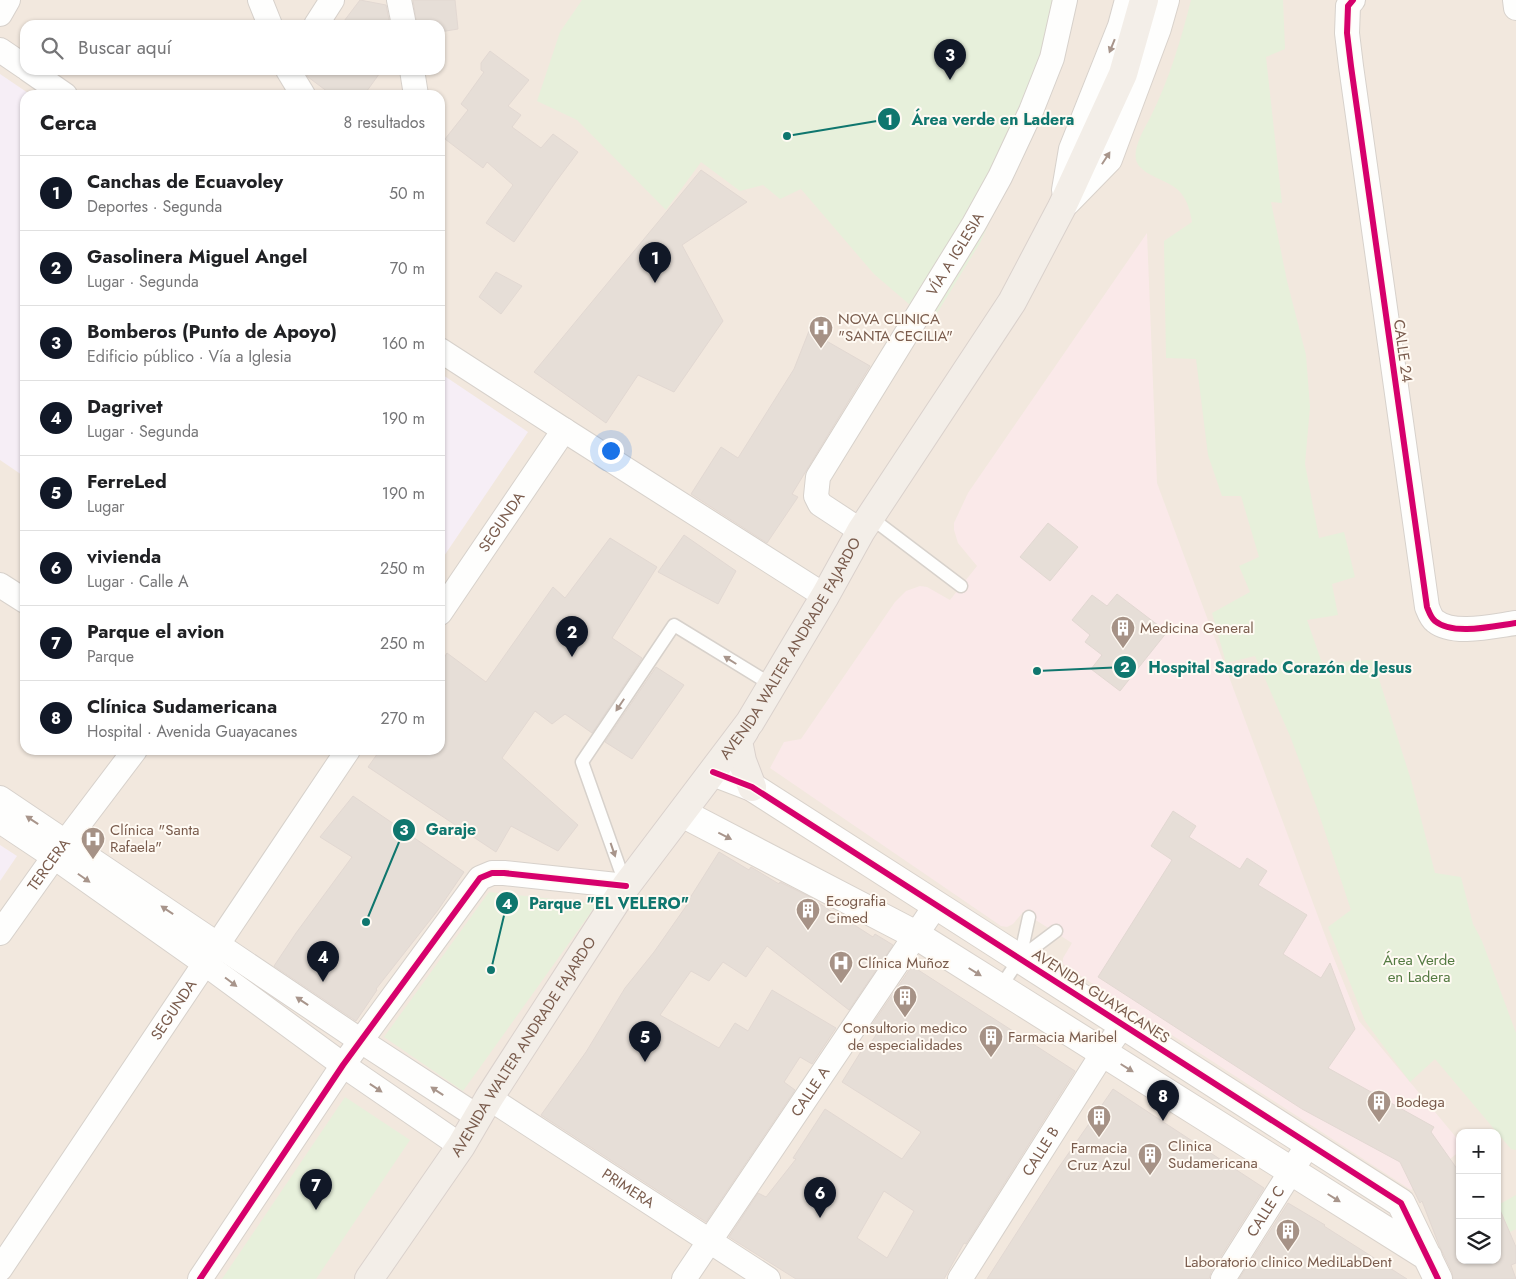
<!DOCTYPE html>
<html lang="es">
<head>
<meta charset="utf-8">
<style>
  body { margin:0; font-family:Jost,sans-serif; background:#f6f6f6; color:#202124 }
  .controls { position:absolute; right:15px; bottom:15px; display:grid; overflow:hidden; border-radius:10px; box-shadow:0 1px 4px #0004 }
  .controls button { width:45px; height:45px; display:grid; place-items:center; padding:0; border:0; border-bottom:1px solid #e0e0e0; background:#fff; color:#202124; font:25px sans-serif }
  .you { position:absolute; left:610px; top:450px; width:18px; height:18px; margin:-12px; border:4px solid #fff; border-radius:50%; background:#1a73e8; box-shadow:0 0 0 8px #1a73e833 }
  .badge { display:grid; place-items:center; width:32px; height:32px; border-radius:50%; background:#111827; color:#fff; font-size:16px; font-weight:700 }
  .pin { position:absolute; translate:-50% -41px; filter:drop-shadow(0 1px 2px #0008) }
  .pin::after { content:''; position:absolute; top:26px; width:18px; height:15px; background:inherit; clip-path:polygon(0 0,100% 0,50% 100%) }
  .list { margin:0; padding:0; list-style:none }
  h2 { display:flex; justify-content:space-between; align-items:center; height:65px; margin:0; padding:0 20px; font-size:21px }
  h2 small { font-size:16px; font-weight:400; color:#757577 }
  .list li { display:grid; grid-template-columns:32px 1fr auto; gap:15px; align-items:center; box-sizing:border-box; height:75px; padding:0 20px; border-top:1px solid #e0e0e0 }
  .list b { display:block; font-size:19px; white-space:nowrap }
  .list p { margin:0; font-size:16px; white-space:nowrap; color:#757577 }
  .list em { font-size:16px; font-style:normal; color:#757577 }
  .icon { flex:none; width:28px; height:28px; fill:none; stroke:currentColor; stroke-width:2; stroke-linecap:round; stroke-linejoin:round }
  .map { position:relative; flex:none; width:1516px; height:1279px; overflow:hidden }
  .search { position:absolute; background:#fff; box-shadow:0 1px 4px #0004; left:20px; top:20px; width:425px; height:55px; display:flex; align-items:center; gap:12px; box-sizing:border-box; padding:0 18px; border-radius:15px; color:#757577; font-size:19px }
  .panel { position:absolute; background:#fff; box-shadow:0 1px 4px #0004; left:20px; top:90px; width:425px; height:665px; border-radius:15px }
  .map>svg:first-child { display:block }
</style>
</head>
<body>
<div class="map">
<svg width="1516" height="1279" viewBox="0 0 1516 1279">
  <rect width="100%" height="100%" fill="#f9f5f0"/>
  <path fill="#f2e8de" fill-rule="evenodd" d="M0,0H1516V1279H0ZM25,25H440V70H25ZM25,95H440V750H25ZM1460,1133H1497V1260H1460Z"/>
  <path fill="#f6eef6" d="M0,74L31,95H25V477L0,460Z
    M440,373L528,432L440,562Z
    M0,845L17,856L0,881Z"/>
  <path fill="#fae9e9" d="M1147,233L1157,483L1329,946L1359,1021L1460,1142V1151L1411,1190L1067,967L1063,964V958L1072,943L1023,912L1013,924L1007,927L1001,926L770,768L784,742L801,739L895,602L906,591L920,586L927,587L950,600L977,566L958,543L954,530V523L968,493Z"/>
  <path fill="#e7f0db" d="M582,0H1077L1072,19L1005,188L980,243L931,323L874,274L801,189L780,199L763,185L740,191L701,162L666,210L577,120L537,101L560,32Z
    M1191,0H1283L1285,49L1266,57L1282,203L1271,202L1287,281L1306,355L1310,407L1305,464L1319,538L1344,532L1355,577L1332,584L1338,615L1307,620L1322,663L1373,660L1411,780L1435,873L1461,877L1473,924L1482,941L1516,1033V1150L1511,1149L1435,1059L1410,1082L1365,1021L1328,927L1351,910L1317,808L1290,736L1255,656L1226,663L1212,613L1250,592L1239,566L1259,557L1241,496H1222L1208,455L1196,359L1166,358L1164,241L1192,222C1190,211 1188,202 1181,193C1171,180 1140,176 1136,160C1133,146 1145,128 1151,116C1169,80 1181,40 1191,0Z
    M489,892L597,904L463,1091L384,1037Z
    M345,1097L410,1140L316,1279H222Z
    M1516,1195V1229L1510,1232L1498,1205Z"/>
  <path fill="#e6ded7" stroke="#e2d8d2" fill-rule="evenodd" d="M360,0L386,5L390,25H341Z
    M413,0H455L458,29L440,32V25H417Z
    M490,51L529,80L508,106L521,115L512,127L541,148L553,134L578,152L555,183L514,242L486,223L513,185L487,162L483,168L445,139L468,110L461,104L484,72L481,70V63Z
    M304,70H382L364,95H332L308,77Z
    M701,170L747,202L682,245L723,321L674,392L638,375L606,423L534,372Z
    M496,272L522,286L501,314L479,297Z
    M809,331L870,366L792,494L798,497L767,543L691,494L721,447L738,458L794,369Z
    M1048,523L1078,547L1050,581L1020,557Z
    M684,535L736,571L718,604L658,572Z
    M610,538L657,567L612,638L642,658L592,733L565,714L552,724L535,711L502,758L578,825L558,851L511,826L496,852L368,767L380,750H440V664L447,653L486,682L553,587L565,598Z
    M1117,594L1167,632L1120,691L1091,669L1102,655L1085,642L1090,635L1072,620L1092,595L1107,606Z
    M656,667L684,685L632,759L605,742Z
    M353,796L464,872L438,910L376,989L377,990L356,1021L274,966L296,933L352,857L320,837Z
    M1173,811L1196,826L1189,837L1240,869L1247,858L1267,871L1258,885L1307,915L1283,954L1321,978L1330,963L1355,1029L1328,1068L1434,1127L1431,1132L1460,1173V1260H1497V1203L1516,1247V1263L1511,1265L1516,1279H1453L1452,1272L1439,1245L1422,1201L1420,1203L1400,1162L1302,1109L1098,977L1172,860L1151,846Z
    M719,852L749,870L751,867L779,884L780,882L810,897L844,920L845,919L873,937L875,934L893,945L849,1010L767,946L746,977L723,962L709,981L691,971L660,1015L719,1048L735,1023L748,1031L772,990L836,1028L812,1064L800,1057L784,1082L795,1090L706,1222L541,1115L586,1052L625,988L654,952L689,902L688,901Z
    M912,966L1075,1071L966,1244L964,1243L944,1279H796L729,1237L758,1193L766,1197L796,1159L793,1158L825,1109L902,1159L921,1132L842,1082L865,1045L868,1047L878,1032L871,1026ZM884,1191L914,1211L887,1258L857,1238Z
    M1113,1089L1264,1188L1211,1272L1209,1279H987L1057,1170Z
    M1288,1203L1325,1225L1324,1226L1407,1279H1239Z"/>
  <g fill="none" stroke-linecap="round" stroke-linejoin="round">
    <defs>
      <path id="lane" d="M870,517L961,586
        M626,886L582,762L674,625L772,685
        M1020,958L1029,917
        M1000,988L1020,958L1056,931"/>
      <g id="street">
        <path d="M260,0L270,25"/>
        <path d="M399,0L404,25"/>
        <path d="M1353,0L1348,6L1347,33L1351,66L1427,607C1429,612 1431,618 1435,621C1453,636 1494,626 1516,623"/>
        <path d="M1515,0L1516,8"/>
        <path d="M0,14L8,0"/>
        <path d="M316,25L332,0"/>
        <path d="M0,50L25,67"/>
        <path d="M29,70L65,95"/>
        <path d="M288,70L303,95"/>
        <path d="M412,70L416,95"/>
        <path d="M1064,190L1071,149L1120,26L1127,0"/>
        <path d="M440,350L564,430L825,596"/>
        <path id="s1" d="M861,531L820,504L816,496L818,477L974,224L1000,177L1031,111L1052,58L1065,0"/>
        <path d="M0,585L25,601"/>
        <path id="s2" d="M440,613L564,430"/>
        <path d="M0,798L361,1041L478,1117"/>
        <path d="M0,821L54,857L204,963L343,1065L461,1146"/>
        <path id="s3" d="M0,933L54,857L135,750"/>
        <path id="s4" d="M489,1098L768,1279"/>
        <path id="s5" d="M0,1269L348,750"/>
        <path d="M200,1279L343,1065L480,878L492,873H504L626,886"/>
        <path id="s6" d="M684,1279L936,905"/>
        <path id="s7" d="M960,1279L1103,1053L1123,1025"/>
        <path id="s8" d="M1223,1279L1309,1143"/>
      </g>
      <path id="secondary" d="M1066,202L1108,159L1157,28L1165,0
        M713,772L752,787L1401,1203L1438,1279
        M682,813L916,935L1428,1257"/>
      <g id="primary">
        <path d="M745,730L738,741L742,761L752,787"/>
        <path id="s9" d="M369,1279L461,1146L489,1098L626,886L750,722L825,596L861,531L1012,302L1062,207L1123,74L1144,0"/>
      </g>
    </defs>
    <use href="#lane" stroke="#d7d1cb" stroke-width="15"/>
    <use href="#street" stroke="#d7d1cb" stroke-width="26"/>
    <use href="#secondary" stroke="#d9d2cb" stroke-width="30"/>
    <use href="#primary" stroke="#dad1cc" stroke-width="30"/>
    <use href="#lane" stroke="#fefefd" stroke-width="12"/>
    <use href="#street" stroke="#fefefd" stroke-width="24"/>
    <use href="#secondary" stroke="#fefefd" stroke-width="28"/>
    <use href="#primary" stroke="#f3eee8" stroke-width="28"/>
    <defs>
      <path id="cycleway" d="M1353,0L1348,6L1347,33L1351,66L1427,607C1429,612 1431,618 1435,621C1453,636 1494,626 1516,623
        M713,772L752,787L1401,1203L1438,1279
        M200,1279L343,1065L480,878L492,873H504L626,886"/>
    </defs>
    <use href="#cycleway" stroke="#fffaf3" stroke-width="9"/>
    <use href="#cycleway" stroke="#d6006c" stroke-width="6"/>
  </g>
  <defs><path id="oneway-solid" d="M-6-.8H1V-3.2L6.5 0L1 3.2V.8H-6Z" transform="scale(1.25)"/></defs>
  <g fill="#a8958b">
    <use href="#oneway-solid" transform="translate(1112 46) rotate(112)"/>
    <use href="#oneway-solid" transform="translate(1106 158) rotate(-57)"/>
    <use href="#oneway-solid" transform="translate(730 660) rotate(-148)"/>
    <use href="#oneway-solid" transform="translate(620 705) rotate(124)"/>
    <use href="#oneway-solid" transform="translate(32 820) rotate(-146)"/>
    <use href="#oneway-solid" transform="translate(725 836) rotate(27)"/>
    <use href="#oneway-solid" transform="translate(613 850) rotate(71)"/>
    <use href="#oneway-solid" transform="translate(84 878) rotate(35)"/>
    <use href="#oneway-solid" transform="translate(167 910) rotate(-146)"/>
    <use href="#oneway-solid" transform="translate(975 972) rotate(32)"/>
    <use href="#oneway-solid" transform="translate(231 982) rotate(37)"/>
    <use href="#oneway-solid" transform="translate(302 1001) rotate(-146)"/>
    <use href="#oneway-solid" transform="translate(1127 1068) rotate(32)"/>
    <use href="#oneway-solid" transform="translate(376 1088) rotate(34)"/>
    <use href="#oneway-solid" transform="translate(437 1091) rotate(-147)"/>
    <use href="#oneway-solid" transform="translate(1334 1198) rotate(32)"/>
  </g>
  <defs>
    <symbol id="hospital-pin" viewBox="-11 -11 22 30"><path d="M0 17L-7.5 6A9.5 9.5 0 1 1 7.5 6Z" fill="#a69286" stroke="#fffaf3"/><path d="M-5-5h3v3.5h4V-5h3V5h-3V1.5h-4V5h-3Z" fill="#fff"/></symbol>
    <symbol id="building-pin" viewBox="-11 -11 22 30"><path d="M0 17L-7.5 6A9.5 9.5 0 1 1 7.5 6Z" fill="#a69286" stroke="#fffaf3"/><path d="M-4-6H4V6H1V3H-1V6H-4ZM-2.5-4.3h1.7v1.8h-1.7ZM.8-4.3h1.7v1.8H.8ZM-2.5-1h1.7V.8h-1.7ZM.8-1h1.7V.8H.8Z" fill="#fff"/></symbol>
  </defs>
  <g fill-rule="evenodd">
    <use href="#hospital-pin" x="807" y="314" width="28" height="38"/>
    <use href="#building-pin" x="1109" y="614" width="28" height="38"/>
    <use href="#hospital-pin" x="79" y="825" width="28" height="38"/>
    <use href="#building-pin" x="794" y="896" width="28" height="38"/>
    <use href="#hospital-pin" x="827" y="949" width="28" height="38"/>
    <use href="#building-pin" x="891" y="983" width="28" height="38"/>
    <use href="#building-pin" x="977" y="1023" width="28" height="38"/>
    <use href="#building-pin" x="1365" y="1088" width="28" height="38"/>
    <use href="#building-pin" x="1085" y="1103" width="28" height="38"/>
    <use href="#building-pin" x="1136" y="1141" width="28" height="38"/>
    <use href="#building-pin" x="1274" y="1217" width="28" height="38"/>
  </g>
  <g text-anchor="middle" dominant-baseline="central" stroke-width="4" stroke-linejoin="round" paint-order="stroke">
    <g font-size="15" fill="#7a5c4d" stroke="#fffaf3">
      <text stroke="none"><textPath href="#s1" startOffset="339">VÍA A IGLESIA</textPath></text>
      <text transform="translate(1403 351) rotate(82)">CALLE 24</text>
      <text stroke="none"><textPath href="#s2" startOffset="110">SEGUNDA</textPath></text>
      <text stroke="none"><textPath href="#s9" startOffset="759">AVENIDA WALTER ANDRADE FAJARDO</textPath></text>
      <text stroke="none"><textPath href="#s3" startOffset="84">TERCERA</textPath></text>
      <text transform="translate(1101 996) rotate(33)">AVENIDA GUAYACANES</text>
      <text stroke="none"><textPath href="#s5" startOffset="312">SEGUNDA</textPath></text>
      <text stroke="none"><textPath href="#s9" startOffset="279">AVENIDA WALTER ANDRADE FAJARDO</textPath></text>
      <text stroke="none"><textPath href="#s6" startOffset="226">CALLE A</textPath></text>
      <text stroke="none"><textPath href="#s7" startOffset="151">CALLE B</textPath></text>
      <text stroke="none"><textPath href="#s4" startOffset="166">PRIMERA</textPath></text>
      <text stroke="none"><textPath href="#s8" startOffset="80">CALLE C</textPath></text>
    </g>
    <g font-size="15" fill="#7a5c4d" stroke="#fffaf3" text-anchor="start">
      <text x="838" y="319">NOVA CLINICA<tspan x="838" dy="17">"SANTA CECILIA"</tspan></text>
      <text x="1140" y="628">Medicina General</text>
      <text x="110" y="830">Clínica "Santa<tspan x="110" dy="17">Rafaela"</tspan></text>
      <text x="826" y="901">Ecografia<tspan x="826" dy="17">Cimed</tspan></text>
      <text x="858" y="963">Clínica Muñoz</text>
      <text x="905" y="1028" text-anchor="middle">Consultorio medico<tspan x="905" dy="17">de especialidades</tspan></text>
      <text x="1008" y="1037">Farmacia Maribel</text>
      <text x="1396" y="1102">Bodega</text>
      <text x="1168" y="1146">Clinica<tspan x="1168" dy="17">Sudamericana</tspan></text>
      <text x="1099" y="1148" text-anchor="middle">Farmacia<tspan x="1099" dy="17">Cruz Azul</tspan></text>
      <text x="1288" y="1262" text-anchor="middle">Laboratorio clinico MediLabDent</text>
    </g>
    <g font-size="15" fill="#537a41" stroke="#fffaf3">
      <text x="1419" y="960">Área Verde<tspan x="1419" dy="17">en Ladera</tspan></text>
    </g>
  </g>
  <path fill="none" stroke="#0f766e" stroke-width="2" d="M787 136L889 119M1037 671L1125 667M366 922L404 830M491 970L507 903"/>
  <g fill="#0f766e" stroke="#fffaf3" stroke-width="2">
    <circle cx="787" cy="136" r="5"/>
    <circle cx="1037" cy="671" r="5"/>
    <circle cx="366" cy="922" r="5"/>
    <circle cx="491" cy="970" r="5"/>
    <circle cx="889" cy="119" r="12"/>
    <circle cx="1125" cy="667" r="12"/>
    <circle cx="404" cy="830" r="12"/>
    <circle cx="507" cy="903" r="12"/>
  </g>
  <g font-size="15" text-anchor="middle" font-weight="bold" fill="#fff">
    <text x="889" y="125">1</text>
    <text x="1125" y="672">2</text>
    <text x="404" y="835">3</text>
    <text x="507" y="909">4</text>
  </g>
  <g font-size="16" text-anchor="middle" font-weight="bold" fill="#0f766e" stroke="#fffaf3" stroke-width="4" stroke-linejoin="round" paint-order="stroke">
    <text x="993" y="125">Área verde en Ladera</text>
    <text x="1280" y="673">Hospital Sagrado Corazón de Jesus</text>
    <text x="451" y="835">Garaje</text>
    <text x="609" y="909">Parque "EL VELERO"</text>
  </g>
</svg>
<div class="controls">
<button>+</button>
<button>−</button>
<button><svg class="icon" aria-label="layers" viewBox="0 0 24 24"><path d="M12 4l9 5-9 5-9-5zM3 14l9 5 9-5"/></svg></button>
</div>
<div class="you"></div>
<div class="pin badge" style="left:655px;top:283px">1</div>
<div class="pin badge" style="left:572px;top:657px">2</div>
<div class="pin badge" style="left:950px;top:80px">3</div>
<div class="pin badge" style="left:323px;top:982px">4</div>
<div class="pin badge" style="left:645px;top:1062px">5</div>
<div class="pin badge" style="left:820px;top:1218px">6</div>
<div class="pin badge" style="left:316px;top:1210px">7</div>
<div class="pin badge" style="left:1163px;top:1121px">8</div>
<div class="search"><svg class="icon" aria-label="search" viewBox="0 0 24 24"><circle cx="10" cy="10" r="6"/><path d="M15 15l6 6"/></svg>Buscar aquí</div>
<section class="panel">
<h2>Cerca<small>8 resultados</small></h2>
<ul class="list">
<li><span class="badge">1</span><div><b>Canchas de Ecuavoley</b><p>Deportes · Segunda</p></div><em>50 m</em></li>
<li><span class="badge">2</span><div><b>Gasolinera Miguel Angel</b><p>Lugar · Segunda</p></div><em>70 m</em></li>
<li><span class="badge">3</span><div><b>Bomberos (Punto de Apoyo)</b><p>Edificio público · Vía a Iglesia</p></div><em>160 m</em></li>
<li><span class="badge">4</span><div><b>Dagrivet</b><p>Lugar · Segunda</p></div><em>190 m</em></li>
<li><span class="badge">5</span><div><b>FerreLed</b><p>Lugar</p></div><em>190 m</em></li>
<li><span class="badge">6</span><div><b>vivienda</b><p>Lugar · Calle A</p></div><em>250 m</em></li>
<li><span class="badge">7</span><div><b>Parque el avion</b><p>Parque</p></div><em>250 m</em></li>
<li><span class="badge">8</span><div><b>Clínica Sudamericana</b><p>Hospital · Avenida Guayacanes</p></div><em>270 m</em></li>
</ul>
</section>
</div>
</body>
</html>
